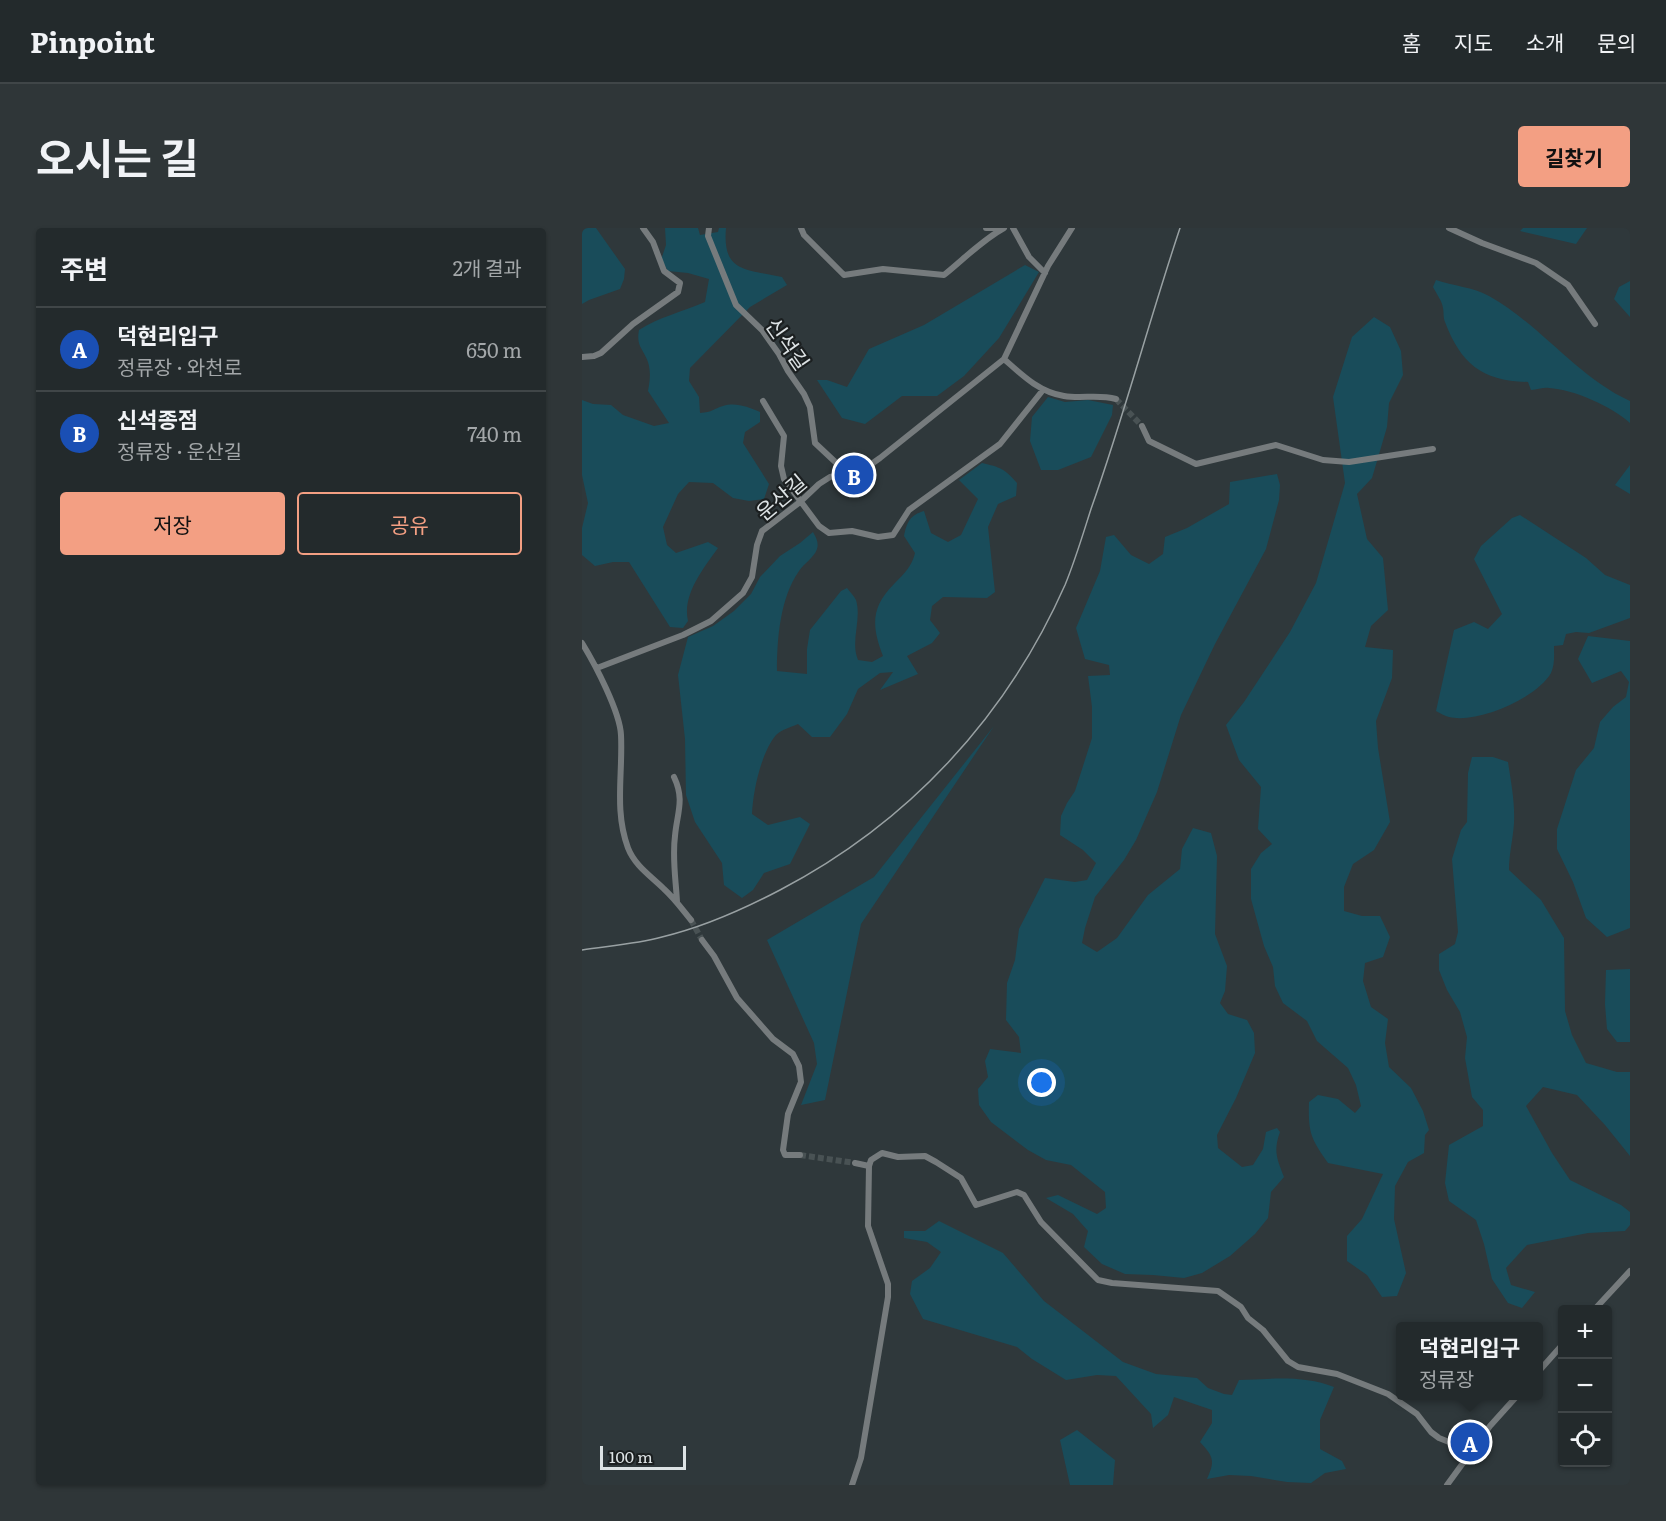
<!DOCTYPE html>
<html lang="ko">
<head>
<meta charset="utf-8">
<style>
  body { margin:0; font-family:Literata,"Noto Sans KR",serif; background:#2f3638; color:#f1f3f6 }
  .controls { position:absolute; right:18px; bottom:18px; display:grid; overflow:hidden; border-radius:6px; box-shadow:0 2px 4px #0004 }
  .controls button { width:54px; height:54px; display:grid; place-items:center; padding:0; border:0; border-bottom:2px solid #404648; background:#232a2c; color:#f1f3f6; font:30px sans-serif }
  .scale { position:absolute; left:18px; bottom:15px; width:86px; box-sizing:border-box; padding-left:6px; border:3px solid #dde3e5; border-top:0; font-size:16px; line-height:21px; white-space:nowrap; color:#dde3e5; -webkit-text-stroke:4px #1b1f20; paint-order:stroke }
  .you { position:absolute; left:460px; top:855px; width:21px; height:21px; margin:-15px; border:4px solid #fff; border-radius:50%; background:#1a73e8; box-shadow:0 0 0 9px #1a73e833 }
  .badge { display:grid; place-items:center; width:39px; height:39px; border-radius:50%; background:#f39f83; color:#fff; font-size:20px; font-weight:700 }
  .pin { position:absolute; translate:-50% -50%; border:3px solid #fff; box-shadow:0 2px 6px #0006 }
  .popup { position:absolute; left:814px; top:1094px; width:147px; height:78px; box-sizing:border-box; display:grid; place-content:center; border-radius:6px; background:#232a2c; filter:drop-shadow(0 2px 4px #0005); font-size:20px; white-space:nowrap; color:#a3a7a9 }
  .popup b { font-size:22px; color:#f1f3f6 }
  .popup::after { content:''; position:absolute; left:50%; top:100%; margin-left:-12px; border:12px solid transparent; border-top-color:#232a2c }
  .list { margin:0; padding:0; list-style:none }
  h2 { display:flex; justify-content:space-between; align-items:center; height:78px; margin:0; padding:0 24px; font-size:26px }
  h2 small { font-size:20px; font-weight:400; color:#a3a7a9 }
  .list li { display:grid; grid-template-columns:39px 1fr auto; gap:18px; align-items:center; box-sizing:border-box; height:84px; padding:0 24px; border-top:2px solid #404648 }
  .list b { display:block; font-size:22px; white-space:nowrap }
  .list p { margin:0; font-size:20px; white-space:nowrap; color:#a3a7a9 }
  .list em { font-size:20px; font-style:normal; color:#a3a7a9 }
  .actions { display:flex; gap:12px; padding:18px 24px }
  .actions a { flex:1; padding:14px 0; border:2px solid #f39f83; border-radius:6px; text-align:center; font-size:21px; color:#f39f83 }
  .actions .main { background:#f39f83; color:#111 }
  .icon { flex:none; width:33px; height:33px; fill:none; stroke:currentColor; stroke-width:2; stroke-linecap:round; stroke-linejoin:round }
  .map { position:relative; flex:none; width:1048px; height:1257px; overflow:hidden; border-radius:6px }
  header { display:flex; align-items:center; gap:36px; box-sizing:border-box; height:84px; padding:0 30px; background:#232a2c; border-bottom:2px solid #404648 }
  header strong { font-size:28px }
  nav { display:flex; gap:33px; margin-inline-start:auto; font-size:21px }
  .intro { display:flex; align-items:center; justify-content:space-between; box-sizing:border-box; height:144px; padding:0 36px }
  h1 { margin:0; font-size:42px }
  .button { padding:15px 27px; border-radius:6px; background:#f39f83; color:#111; font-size:21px; font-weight:700 }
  main { display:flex; gap:36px; padding:0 36px }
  aside { flex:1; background:#232a2c; border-radius:6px; box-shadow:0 2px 4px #0004 }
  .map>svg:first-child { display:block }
</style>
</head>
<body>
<header>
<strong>Pinpoint</strong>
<nav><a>홈</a><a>지도</a><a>소개</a><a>문의</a></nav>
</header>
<div class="intro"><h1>오시는 길</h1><a class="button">길찾기</a></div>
<main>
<aside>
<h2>주변<small>2개 결과</small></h2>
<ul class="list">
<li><span class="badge" style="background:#1a4fb4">A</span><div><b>덕현리입구</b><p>정류장 · 와천로</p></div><em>650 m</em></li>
<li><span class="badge" style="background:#1a4fb4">B</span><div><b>신석종점</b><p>정류장 · 운산길</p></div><em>740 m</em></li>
</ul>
<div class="actions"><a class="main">저장</a><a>공유</a></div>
</aside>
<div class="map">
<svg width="1048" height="1257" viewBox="0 0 1048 1257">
  <rect width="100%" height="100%" fill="#2f383b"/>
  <path fill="#194c5a" d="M0,0H14L43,41L42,51L38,61L7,72L0,76Z
    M83,0H116L118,7L136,4L137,0H144C140,45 164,41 200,49L205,57L168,79L108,140L107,153L117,169L118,185C131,184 131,181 141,178C154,174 166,179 178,184V194L163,204L161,215L187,256L182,271L167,273L151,270L131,255L107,254L96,266L81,299L85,317L94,325L126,314L136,320C121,341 100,367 106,393L101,400L88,399L47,334H31L13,338L0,327V300L6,275L0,247V172L11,176L29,177L41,187L72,198L87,195L66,163C68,153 69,144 66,134C61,120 54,119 57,102C77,89 100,84 123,74L127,51L106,45L86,43L79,32L84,17Z
    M941,0H1005L994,16L938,3Z
    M443,37L457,44L417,110L382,148L355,168H320L283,196L260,190L235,152H245L265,159L287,121L342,97Z
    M854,52C871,58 891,59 907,68C959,97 995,149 1048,173V195C1031,179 991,161 967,160C962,159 955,162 949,162L946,154C900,153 879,136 863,94C861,89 862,85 861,80C860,73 854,65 851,59Z
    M1048,53V89L1032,71L1037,59Z
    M792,89L808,99L819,123L821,147L807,175L805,199L790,250L775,266L785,311L801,330L806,382L789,398L783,419L811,422L810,450L794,493L796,520L808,594L792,622L771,636L762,659V683L780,688H798L808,709L801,729L783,735L781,753L789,779L806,791L803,815L807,839L829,860L841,883L847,902L843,907L842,925L826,934L813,958L812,991L824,1045L815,1068L800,1069L785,1047L765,1033V1008L780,991L801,946L746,935C729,911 726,905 727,874L736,867L756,871L773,885L779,878L774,857L766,840L735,813L725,793L701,775L693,758L691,739L682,718L669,671V641L679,625L690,616L676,601L679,559L657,532L644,497L662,474L708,404L734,355L763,255L751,169L770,109Z
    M466,169L483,174L506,172L531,177L530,187L509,229L476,242H459L448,213L450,189Z
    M400,235C418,239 423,241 435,255L434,268L416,276L406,299L413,364L405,370L361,369L350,378L348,392L358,405L350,415L325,428L336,446L298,462L311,444L298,445L276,461L265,486L248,509H230L216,496C209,499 199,502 194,507C179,525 171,563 170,586L186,597L218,589L228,596L208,636L182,645L171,662L160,670L142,657L140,635L113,594L104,567L103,511L96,447L106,409L131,398L152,383L169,366L178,349L198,328L218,315L231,304C234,310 237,314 235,321C232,330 222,335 217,343C198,370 195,411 195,443L225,446V421L228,402L259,363L265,360C268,364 272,368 274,372C280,392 268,413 276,432L290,434L301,428C290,399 288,380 312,356C322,346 330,338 333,325L322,308C325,294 328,287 342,283L349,305L366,314L379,307L396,271L377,252Z
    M1048,237V266L1033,257Z
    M695,246L698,257L697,272L684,321L633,416L599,487L575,564L554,612L542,632L513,669L503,700L500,715L515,724L535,710L566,667L598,641L600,621L611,600L629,605L635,628L633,706L645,738L643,763L638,775L646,786L665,792L672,805L673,825L654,870L635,907L636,920L660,939L671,937L681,921L684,904L695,900L698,904C691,923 695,931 702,949L689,964L686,990L673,1006L648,1028L620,1045L602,1050L571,1047L543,1046L520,1036L502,1019L506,1003L491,986L464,970L476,967L515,986L524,980L523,964L489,937L464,932L446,922L409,894L397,877L396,861L406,849L403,833L408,821L439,825L437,809L424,792L425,755L433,732L437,701L463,650L493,654L505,652L514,635L501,622L478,607L479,588L485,575L493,563L510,510V479L506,448L528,447L527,437L503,431L494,400L518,343L524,309L532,307L549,327L567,336L581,326L583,309L605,300L647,276L648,254Z
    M938,287L1004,330L1023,347L1048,357V390L1007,405L994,404L984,406L981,417L972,418C972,427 973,436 969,445C955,470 895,496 867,489C863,488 858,485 854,483L872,402L892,394L906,401L920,386L892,331L899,318L930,290Z
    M1006,408L1048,413V700L1025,709L1004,690L991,654L975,621V601L994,542L1012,520L1018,494L1031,479L1044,469L1047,454L1039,443L1010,455L996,431Z
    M412,498L279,696L243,872L219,877L235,836L232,815L185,712L292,649Z
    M890,529H911L926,534C929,554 933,574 932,595C931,611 927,626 927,642L959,672L982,710L983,783L990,807L1004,835L1035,844H1048V928L1023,897L995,867L961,859L944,878L970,925L988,952L1039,977L1048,984V997L1043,1003L1006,1005L945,1017L924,1040L929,1057L953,1064L940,1080L926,1075L910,1051L902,1016L894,992L867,973L863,955L867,917L901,898V882L890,869L883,830L885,809L878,784L865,762L857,742V726L873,716L876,704L870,631L879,602L885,594L886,545Z
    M1048,741V814H1035L1025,801L1023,776L1024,742Z
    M357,993L421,1025L462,1073L541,1134L574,1146L615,1150L626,1160L642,1166L650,1167L657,1152C688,1151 722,1147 752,1159L738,1192V1221L760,1233L764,1241L743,1245L729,1255L705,1254L669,1248L647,1247L625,1251C633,1233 632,1229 618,1214L630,1195V1182L592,1169L586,1187L571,1200L569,1186L534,1148L515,1147L484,1152L450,1131L435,1119L341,1091L328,1066L330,1053L348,1040L359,1024L345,1014L322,1010V1003H343Z
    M495,1202L533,1232L531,1257H488L478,1212Z"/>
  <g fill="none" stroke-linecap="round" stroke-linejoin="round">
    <path stroke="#495254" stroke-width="6" stroke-dasharray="6 3" stroke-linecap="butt" d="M534,171L560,198
      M109,692L120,712
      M218,927L273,935"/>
    <path stroke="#767b7d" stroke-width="6" d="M127,0L126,8L154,77L180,102L197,126L206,143L222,166L228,179L233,215L265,245
      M219,0L222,7L262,47L301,41L362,47C382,31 400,12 422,0
      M404,0H421
      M431,0L447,29L463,45
      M867,0L900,15L954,35L986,57L1013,96
      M0,129L12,128L19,125L51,96L96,64L98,55L82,43L71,14L61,0
      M422,131C440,147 457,164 482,168C500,171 516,166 534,171
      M181,173L202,208L199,238L202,251L237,298L247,305L270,303L296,309L311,307L327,282L418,216L461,162
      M560,198L567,213L614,236L694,217L741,232L767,234L851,221
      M0,415C13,436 38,484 39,507C41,546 32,582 46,620C53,638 69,648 82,661C92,670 100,681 109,692
      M15,440L101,407L129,393L161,365L170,349L175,317L180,303L218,274L237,256L248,249L281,242L298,230L422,131L466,38L490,0
      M92,549C103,572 95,585 93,608C90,630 94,653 95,674
      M120,712L132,728L155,770L191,811L211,826L217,838L219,854L206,886L201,922L203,927H218
      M273,935L287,938L289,932L300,925L316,929L343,928L354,934L379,950L394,977L435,964L442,967L459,994L516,1052L530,1055L636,1063L659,1079L666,1090L681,1102L706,1133L716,1139L755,1146L806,1166L835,1186L849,1204L857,1210L872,1216L892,1219
      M1012,1082L1048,1043
      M957,1143L981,1116
      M270,1257L279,1230L306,1069V1056L286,998L287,938
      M865,1257L908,1198L935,1168"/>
    <path stroke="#99a1a3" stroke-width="1.5" d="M0,722C26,718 54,716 80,709C122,699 160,682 198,662C326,595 424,490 483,357C493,333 501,306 509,281C542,188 567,93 598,0"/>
  </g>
  <g text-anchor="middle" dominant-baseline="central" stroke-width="4.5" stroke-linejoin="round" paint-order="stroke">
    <g font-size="21" fill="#dde3e5" stroke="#1b1f20">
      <text transform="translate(207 115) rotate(55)">신석길</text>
      <text transform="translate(198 268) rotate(-40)">운산길</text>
    </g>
  </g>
</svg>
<div class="controls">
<button>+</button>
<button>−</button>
<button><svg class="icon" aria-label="locate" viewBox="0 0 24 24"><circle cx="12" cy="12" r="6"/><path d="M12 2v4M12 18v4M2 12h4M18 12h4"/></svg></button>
</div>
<div class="scale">100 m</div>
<div class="you"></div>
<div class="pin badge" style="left:888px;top:1214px;background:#1a4fb4">A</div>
<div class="popup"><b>덕현리입구</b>정류장</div>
<div class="pin badge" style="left:272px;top:247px;background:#1a4fb4">B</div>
</div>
</main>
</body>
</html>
